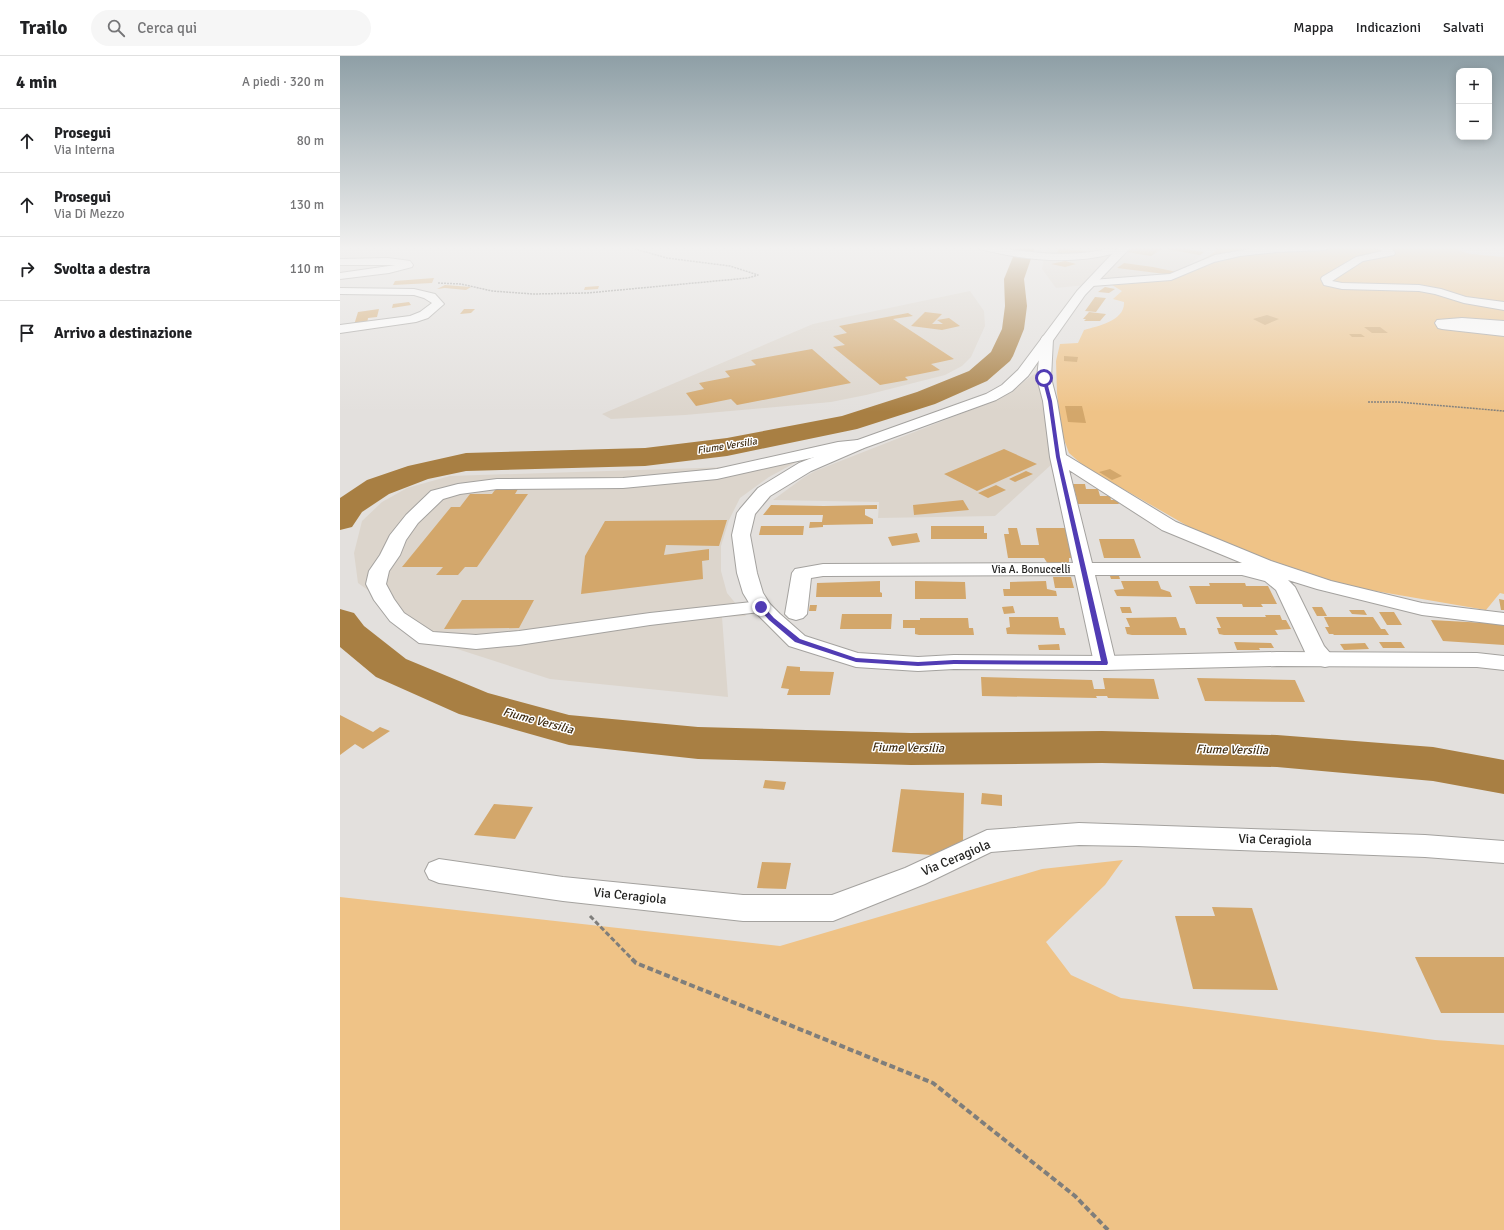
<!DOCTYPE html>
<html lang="it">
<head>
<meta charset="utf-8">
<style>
  body { margin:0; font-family:Signika,sans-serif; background:#f6f6f6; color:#202124 }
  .controls { position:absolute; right:12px; top:12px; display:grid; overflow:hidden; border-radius:8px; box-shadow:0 2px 10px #0003 }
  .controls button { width:36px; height:36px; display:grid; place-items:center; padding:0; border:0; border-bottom:1px solid #e0e0e0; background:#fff; color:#202124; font:20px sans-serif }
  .stop { position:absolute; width:12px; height:12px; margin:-9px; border:3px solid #513cb4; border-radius:50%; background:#fff }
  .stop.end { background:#513cb4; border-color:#fff; box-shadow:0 1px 4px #0008 }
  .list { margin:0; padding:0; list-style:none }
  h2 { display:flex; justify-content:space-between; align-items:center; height:52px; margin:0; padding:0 16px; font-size:17px }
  h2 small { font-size:13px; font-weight:400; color:#757577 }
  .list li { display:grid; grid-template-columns:26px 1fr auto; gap:12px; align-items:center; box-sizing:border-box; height:64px; padding:0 16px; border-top:1px solid #e0e0e0 }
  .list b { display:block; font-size:15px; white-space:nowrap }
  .list p { margin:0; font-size:13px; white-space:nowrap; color:#757577 }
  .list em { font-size:13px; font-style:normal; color:#757577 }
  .icon { flex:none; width:22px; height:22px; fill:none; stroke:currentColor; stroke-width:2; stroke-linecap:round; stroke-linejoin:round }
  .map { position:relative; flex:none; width:1164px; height:1174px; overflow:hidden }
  header { display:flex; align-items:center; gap:24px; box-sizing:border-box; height:56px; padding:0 20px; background:#fff; border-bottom:1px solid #e0e0e0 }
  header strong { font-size:19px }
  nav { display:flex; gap:22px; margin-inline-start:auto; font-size:14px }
  .search { width:280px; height:36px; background:#f6f6f6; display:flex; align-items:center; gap:10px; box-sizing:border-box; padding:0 14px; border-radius:22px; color:#757577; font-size:15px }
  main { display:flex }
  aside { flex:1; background:#fff }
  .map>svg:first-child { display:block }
</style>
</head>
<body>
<header>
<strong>Trailo</strong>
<div class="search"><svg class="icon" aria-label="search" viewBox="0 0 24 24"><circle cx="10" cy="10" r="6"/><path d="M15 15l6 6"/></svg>Cerca qui</div>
<nav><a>Mappa</a><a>Indicazioni</a><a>Salvati</a></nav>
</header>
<main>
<aside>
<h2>4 min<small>A piedi · 320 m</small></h2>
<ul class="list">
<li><svg class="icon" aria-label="ahead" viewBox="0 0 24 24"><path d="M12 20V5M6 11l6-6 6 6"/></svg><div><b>Prosegui</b><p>Via Interna</p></div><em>80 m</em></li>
<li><svg class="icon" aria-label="ahead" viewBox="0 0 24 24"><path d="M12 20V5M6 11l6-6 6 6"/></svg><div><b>Prosegui</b><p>Via Di Mezzo</p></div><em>130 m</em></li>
<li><svg class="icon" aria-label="right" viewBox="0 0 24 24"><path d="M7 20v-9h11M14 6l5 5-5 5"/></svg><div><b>Svolta a destra</b></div><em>110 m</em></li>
<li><svg class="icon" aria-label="arrive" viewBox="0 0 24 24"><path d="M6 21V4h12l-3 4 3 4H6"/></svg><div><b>Arrivo a destinazione</b></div></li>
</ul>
</aside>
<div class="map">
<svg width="1164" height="1174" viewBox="0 0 1164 1174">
  <rect width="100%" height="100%" fill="#e3e0dd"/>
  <path fill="#dcd5cc" d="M706,191H872L834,220L716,232L702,213Z
    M630,235L644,255L645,270L631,301L622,310L605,319L526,339L491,346L345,359L271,363L262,358L473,268Z
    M697,316L712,408L655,460L538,462L539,446L433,444L463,422L475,415L661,342Z
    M502,387L460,404L429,421L400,442L389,464L381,490V515L387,537L406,560L382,561L388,641L210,623L105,589L18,527L14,497L22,465L42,446L67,432L110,420L390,411L468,392Z"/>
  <path fill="#efc387" d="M880,191H1119L1118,194L1130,198L1164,201V538L1160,537L1146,554L1012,531L938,509L865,480L745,411L729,397L722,378L717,337L716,305L720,288L738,287L744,274C758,270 785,265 784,246L773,243L782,235L767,226L834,220L872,198Z
    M783,804L765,829L706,886L731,919L781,942L1095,984L1164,989V1174H0V841L440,890L702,813Z"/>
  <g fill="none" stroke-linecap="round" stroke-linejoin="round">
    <path fill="#a87f43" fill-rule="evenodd" d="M677,191H695L684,223L687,250L684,273L673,300L670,305L647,325L595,348L517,373L387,400L305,410L126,415L88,423L49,438L22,456L12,471L0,474V442L27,424L68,410L126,397L305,392L387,382L502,360L577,336L629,315L651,296L662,273L665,250L664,223Z
      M0,553L14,557L24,570L66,603L148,637L229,659L358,671L571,677L762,675L937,679L1093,691L1164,704V738L1093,725L937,711L762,707L571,709L358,703L229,689L119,658L36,621L0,591Z"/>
  </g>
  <path fill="#d3a76b" d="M795,191H825L811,200L787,196Z
    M829,191H833L864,196L860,199L826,193Z
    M719,192L733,194L746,195L744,199L717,197Z
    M725,205L736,208L725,211L711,208Z
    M784,207L813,211L837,216L833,219L777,212Z
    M94,222L92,227L53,229L55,225Z
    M105,229L131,231L126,234L105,232L97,233Z
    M259,230L258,233L244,234L245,231Z
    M765,231L775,233L769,237L758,236Z
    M755,241L766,242L756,256L745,255Z
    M69,246L71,249L52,252L53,248Z
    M39,253L37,261L28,262L27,268L14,269L18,256Z
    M124,253H135L131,257L120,258Z
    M585,256L602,258L592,268H603L597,264L609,262L620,270L602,274L571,270Z
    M749,256L766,258L760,265H744L746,263H743Z
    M568,257L573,260L553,263L614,303L591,308L600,314L565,321L568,324L540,329L493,291L505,289L493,280L507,277L499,270Z
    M927,259L939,263L925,269L913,263Z
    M1024,271H1040L1048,277H1032Z
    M1009,278H1021L1025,281H1012Z
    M472,293L511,327L397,349L391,343L356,350L346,337L364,333L359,327L390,321L385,315L416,309L411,304Z
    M724,300L738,301L737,306L724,305Z
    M725,350H742L746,367L728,366Z
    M664,393L697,408L637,435L604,418Z
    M770,413L782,420L772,424L759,416Z
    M686,415L693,418L675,426L669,423Z
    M733,428H745L746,433H758L760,440H770L771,444H777L779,448H738Z
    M656,429L666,434L648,442L638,437Z
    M160,433H178L175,438H188L137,511H125L118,519H96L103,511H62L111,451H120L130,438H152L155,434Z
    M623,444L629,454L574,459L573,449Z
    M431,449L484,450L537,449V453H525V459L533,463V468L483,469V471L469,472L470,466H482L483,459H423Z
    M387,464L379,490L326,489L324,499L369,493V504L362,505L363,523L241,538L245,500L265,465Z
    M421,470H464L463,479H419Z
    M591,470H644V477H647V483H591Z
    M668,472H677L681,489H699L696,472H725L732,502H729V506L725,509L708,508L704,502H668L664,478H669Z
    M577,477L580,486L552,490L548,481Z
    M759,483H794L801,502H764Z
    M770,520H779L780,523H771Z
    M713,521H731L734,532H715Z
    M540,525V536L542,537V541H476L477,527Z
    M575,525L625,526L626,543H575Z
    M706,525L707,533L716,535L717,540H664L663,533H670V526Z
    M781,525H818L821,533L830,536L832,541L777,540L774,534L784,533Z
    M869,527H905L906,530H928L937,548H921L923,551H903L902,548H856L849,530H870Z
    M1159,543L1164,544V554H1161Z
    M122,544H194L179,572L104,573Z
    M470,549H477L476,555H469Z
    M673,550L675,557L664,558L662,551Z
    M780,551H790L792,557H782Z
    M972,551H982L987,560H977Z
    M1009,554H1024L1027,559L1012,558Z
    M1039,556H1054L1062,569H1047Z
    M502,558H552L551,573H500Z
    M925,559H940L942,564H946L951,573L935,574L938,579H884L879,578L877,572H881L876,561H926Z
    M669,561H718L720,572H724L726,579L667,578L666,572L670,571Z
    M836,561L840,572H845L847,579H792L787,578L785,571H790L786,562Z
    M984,561H1033L1041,573H1045L1049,579H994L993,578H989L985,571H989Z
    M580,562H628L629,572H633L634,579H579L575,578V572H563V564H580Z
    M1091,564L1164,568V589L1103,585Z
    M894,586L931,587L934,592H919L920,594H897Z
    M1039,586H1061L1065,592H1043Z
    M1025,587L1029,593L1004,594L1000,588Z
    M719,588L720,594H699L698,589Z
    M447,610L460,611V615L494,616L490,639H447L449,633L441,632Z
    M641,621L752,624L754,633H765L763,622L814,623L819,643L768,642L767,640H756L757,642L642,640Z
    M857,622L955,624L965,646L865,645Z
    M0,659L33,676L40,671L50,675L23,693L15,688L0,699Z
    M425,724L446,726L444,734L423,732Z
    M561,733L624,737L623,785L621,797L591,799L552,796Z
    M642,737L662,739V750L641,748Z
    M154,748L193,751L175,783L134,779Z
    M422,806L451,807L446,833L417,832Z
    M872,851L912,852L938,934L853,933L835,860H875Z
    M1075,901H1164V957H1101Z"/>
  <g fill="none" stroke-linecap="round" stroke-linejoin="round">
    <defs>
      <path id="minor" d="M921,191H990L985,194L936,196L900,200L874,206L831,224L752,230L747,227L752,224L830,218L875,199Z
        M1032,191H1050L1055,197L1054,199L1023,205L992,225L1002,227L1079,229L1101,233L1126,241L1164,246V254L1124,247L1095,238L1079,235L1002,233L984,229L981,223L982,221L1016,201L1043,195Z
        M48,202L70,205L73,209L72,211L49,217L0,223V217L56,209H0V203Z
        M0,232L74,233L95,238L104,248L88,262L76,266L0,277V269L70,260L80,256L92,247L84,242L74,239L0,238Z
        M1122,262L1164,265V280L1102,273L1098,272L1095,267L1097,264Z
        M707,279L711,280L713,283L711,322L717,345L726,399L836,466L931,505L991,525L1082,547L1164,557V569L1082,559L977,533L948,524L955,531L984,590L996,604L993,609L985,611L977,609L966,598L936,534L925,525L902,519H755L776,607L773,612L765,614L757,612L754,607L735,519L483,520L471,522L467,558L463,562L456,564L449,562L445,558L452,517L455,513L483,508L733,507L710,401L703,345L697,322L701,283L703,280ZM729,414L822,474L902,507H752Z
        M518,384L524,386L526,389L524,392L498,396L377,423L283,432L157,433L120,438L103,443L78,467L66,484L60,499L49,515L46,528L54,543L64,557L93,576L136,579L179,575L310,557L421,545L428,547L431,551L428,555L310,569L179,589L136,593L79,587L50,565L34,544L26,528L29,515L40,499L50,479L66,459L91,435L118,428L157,423L283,422L377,413L498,386Z
        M739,767L1085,779L1164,785V807L1085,801L796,790L739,789L651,796L585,828L493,865H403L223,845L99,827L89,823L85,815L89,807L99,803L223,821L403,839H492L565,812L647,774Z"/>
      <path id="major" d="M638,191C656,191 673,195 691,196C718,199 744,199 771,192L776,194L779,191H791L745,239L688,320L672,335L656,344L524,392L471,415L430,440L415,458L410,479L417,517L423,537L430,548L440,558L465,580L518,597L578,601L614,599L765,600L937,596L1137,597L1164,600V614L1137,611L937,610L765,614L614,613L578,615L516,611L449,590L414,555L403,537L397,517L392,479L397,457L400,453L418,432L459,407L512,386L646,338L662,329L678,314L737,235L772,198C728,209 683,204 640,193Z"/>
    </defs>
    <use href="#minor" stroke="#a4a29f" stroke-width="2"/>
    <use href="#major" stroke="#a4a29f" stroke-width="2"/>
    <path stroke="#7f7e7b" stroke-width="1.5" stroke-dasharray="2 1" stroke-linecap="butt" d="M98,227L121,228L152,235L193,238L247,237L408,222L418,219L390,210L327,202L288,191
      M1028,346H1057L1164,355"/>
    <path stroke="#7f7e7b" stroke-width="3" stroke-dasharray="5 2.5" stroke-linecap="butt" d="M250,860L293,904"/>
    <path stroke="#7f7e7b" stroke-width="4" stroke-dasharray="6 3" stroke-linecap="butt" d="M292,903L296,907L593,1027L735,1140L768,1174"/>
    <use href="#minor" fill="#fff" fill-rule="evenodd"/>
    <use href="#major" fill="#fff" fill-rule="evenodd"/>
  </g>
  <linearGradient id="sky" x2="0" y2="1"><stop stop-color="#8e9fa6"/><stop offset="0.54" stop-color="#f2f1f0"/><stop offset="1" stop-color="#f2f1f0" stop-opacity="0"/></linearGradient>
  <rect width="1164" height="356" fill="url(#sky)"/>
  <path fill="#513cb4" d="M704,321L706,322L712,345L720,401L768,607L767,609L614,608L578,610L516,606L455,586L429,564L419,553V550H423L434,562L460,583L516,602L578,606L614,604L761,605L716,401L708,345L702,322Z"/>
  <g text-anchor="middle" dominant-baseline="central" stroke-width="3" stroke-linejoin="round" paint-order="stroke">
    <g font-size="10" font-style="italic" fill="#3f2c11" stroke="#fff">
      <text transform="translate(387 390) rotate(-9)">Fiume Versilia</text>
    </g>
    <g font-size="11" fill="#232321" stroke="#fff">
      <text x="691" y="513">Via A. Bonuccelli</text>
    </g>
    <g font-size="12" font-style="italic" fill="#3f2c11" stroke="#fff">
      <text transform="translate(198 665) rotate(15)">Fiume Versilia</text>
      <text transform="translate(568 692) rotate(1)">Fiume Versilia</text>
      <text transform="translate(892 694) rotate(1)">Fiume Versilia</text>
    </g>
    <g font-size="13" fill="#232321" stroke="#fff">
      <text transform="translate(935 784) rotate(2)">Via Ceragiola</text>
      <text transform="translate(616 802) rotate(-23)">Via Ceragiola</text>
      <text transform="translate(290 840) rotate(6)">Via Ceragiola</text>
    </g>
  </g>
</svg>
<div class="controls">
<button>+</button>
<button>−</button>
</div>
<div class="stop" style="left:704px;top:322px"></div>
<div class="stop end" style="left:421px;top:551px"></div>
</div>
</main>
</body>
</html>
